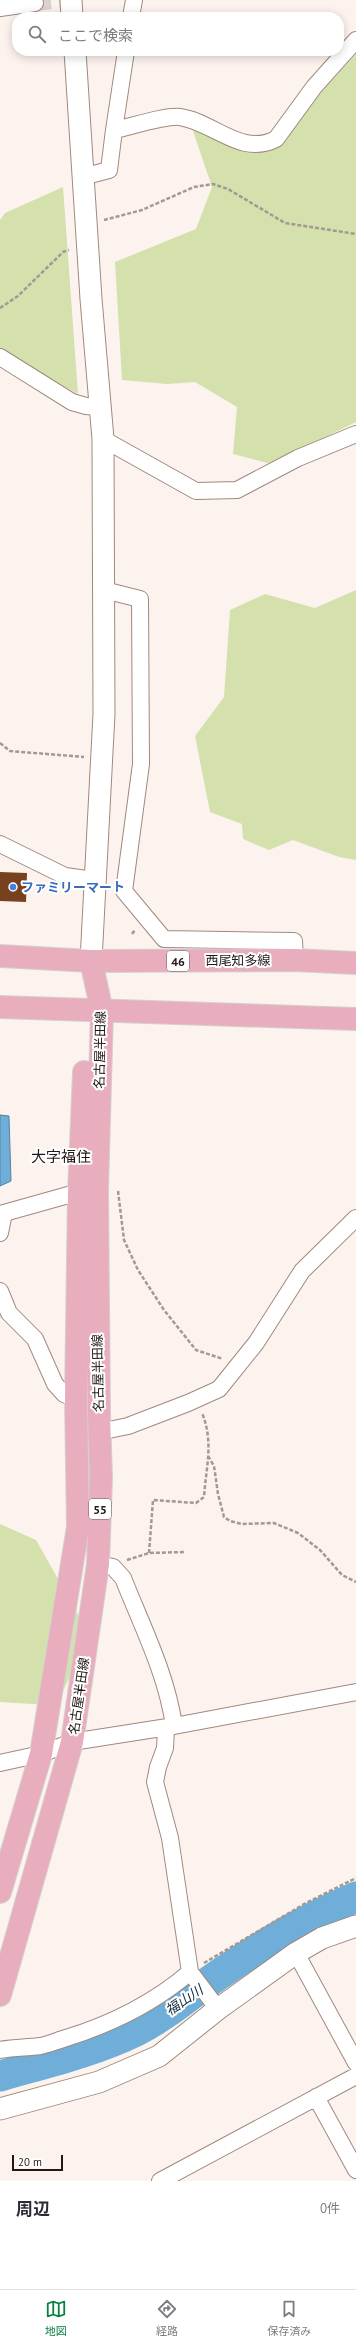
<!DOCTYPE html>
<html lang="ja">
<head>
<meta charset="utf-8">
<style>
  body { margin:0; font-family:"PT Sans","Noto Sans JP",sans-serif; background:#f7f7f7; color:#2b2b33 }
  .scale { position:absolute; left:12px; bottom:10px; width:51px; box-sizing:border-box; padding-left:4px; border:2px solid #221915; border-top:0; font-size:11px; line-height:14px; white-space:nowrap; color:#221915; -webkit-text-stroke:3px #fff; paint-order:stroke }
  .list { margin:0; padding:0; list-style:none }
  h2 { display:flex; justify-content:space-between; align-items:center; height:52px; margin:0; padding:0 16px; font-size:17px }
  h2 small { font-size:13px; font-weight:400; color:#7c7c81 }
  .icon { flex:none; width:22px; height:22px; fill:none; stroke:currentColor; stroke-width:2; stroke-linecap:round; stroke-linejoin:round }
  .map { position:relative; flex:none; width:356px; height:2181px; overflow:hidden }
  .search { position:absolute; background:#fff; box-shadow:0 2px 10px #0003; left:12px; right:12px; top:12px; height:44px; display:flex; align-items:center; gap:10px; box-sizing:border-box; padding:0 14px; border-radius:16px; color:#7c7c81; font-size:15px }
  .sheet { height:108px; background:#fff }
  nav { display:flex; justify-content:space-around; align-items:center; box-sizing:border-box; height:56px; border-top:1px solid #e1e1e2; background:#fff; font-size:11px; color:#7c7c81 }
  nav a { display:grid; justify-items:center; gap:2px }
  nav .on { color:#0b8043 }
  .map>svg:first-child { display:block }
</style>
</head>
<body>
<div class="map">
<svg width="356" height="2181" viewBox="0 0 356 2181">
  <rect width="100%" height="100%" fill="#fdf3ee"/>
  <path fill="#d4e1ad" d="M356,54V422L271,464L233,454L237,407L195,382L167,384L122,380L115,262L196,229L212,187L192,128L270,149Z
    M63,187L78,394L0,350V220L5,213Z
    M356,590V860L339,857L293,840L269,850L243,839L242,824L210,812L195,736L224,697L230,610L265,594L315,608Z
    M0,1524L36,1540L79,1616L72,1672L64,1689L49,1705L0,1702Z"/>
  <path fill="#6eaed8" stroke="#57819e" d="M0,1115L9,1116L11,1181L0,1186Z"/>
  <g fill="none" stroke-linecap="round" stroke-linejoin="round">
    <path stroke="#6eaed8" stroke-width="31" d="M0,2076C45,2063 93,2052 136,2031C168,2015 194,1991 224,1971C266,1942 309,1917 356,1897"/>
  </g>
  <path fill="#77401e" d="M0,872L27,873L26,902L0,901Z"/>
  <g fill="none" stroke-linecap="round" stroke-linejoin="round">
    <path stroke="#dcd2cd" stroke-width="16" stroke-dasharray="16 8" stroke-linecap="butt" d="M35,3L62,0"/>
    <defs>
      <path id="minor" d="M0,8L35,3
        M131,17L134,0
        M114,130L126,51
        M82,177L109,170L114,130C130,127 166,115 180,117C214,122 241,157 276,139L314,87L356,40
        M0,357L72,402L86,406L99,407
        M103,439L196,491L237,490L298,458L356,434
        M104,590L140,599L141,764L124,891L164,939L294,941L295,960
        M0,844L65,876L94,880
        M0,1233L4,1213L79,1192
        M0,1291L9,1313L35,1339L55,1384L64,1394L76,1399
        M99,1432L128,1426L188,1403L219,1389L256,1343L302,1271L356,1218
        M98,1564L113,1567L123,1578C142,1626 167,1675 174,1726
        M166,1728L165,1748L158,1767L155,1782L170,1838L190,1972L218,2009
        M0,1763L41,1754L72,1742L174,1726L356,1692
        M296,1953L356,2063
        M0,2050C15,2047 26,2048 40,2046C47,2045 56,2041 63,2039C109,2025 154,2003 190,1972
        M316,2097L356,2170
        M160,2181L356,2076"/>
      <path id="tertiary" d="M71,0L72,17
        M75,51L91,299L103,439L104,714L91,961
        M0,2109L99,2082L159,2056L218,2009L296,1953L322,1938L356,1926"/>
      <path id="primary" d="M0,956L91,961L295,960L356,963
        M0,1007L356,1019
        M0,1892L41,1754L78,1527L76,1399L79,1192L84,1072
        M0,1995L72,1742L98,1564L101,1478L99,1414L97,1190L102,1011L91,961"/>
    </defs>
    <use href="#minor" stroke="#9f897e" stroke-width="18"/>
    <use href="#tertiary" stroke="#9f897e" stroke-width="23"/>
    <use href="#primary" stroke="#d3d1d0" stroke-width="24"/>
    <path stroke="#a29894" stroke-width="2.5" stroke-dasharray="4 2" stroke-linecap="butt" d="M104,220L142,210L194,187L213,184L228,189L285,223L356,234
      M0,308L18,296L63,252L69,250
      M0,743L10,751L84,757
      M132,934L135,930
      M118,1191L124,1240L138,1270L164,1310L196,1350L223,1359
      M208,1456L214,1466L218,1494L224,1517L230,1521L242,1524L274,1523L298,1533L320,1550L342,1575L356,1582
      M149,1553L153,1500L196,1503L204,1497C206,1467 214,1442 202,1413
      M127,1560L149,1553L185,1552
      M204,1963L306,1903L356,1878"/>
    <use href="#minor" stroke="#fff" stroke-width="16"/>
    <use href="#tertiary" stroke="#fff" stroke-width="21"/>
    <use href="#primary" stroke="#e8aebe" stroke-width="22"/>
  </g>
  <circle fill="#3f7fe0" stroke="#fff" stroke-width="1.5" cx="13" cy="887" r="4"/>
  <g text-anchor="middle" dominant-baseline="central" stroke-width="4" stroke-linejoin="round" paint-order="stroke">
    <g fill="#fff" stroke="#645e5b" stroke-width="1">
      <rect x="167" y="951" width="22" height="20" rx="3"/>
      <rect x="89" y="1499" width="22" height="20" rx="3"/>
    </g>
    <g font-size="12" font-weight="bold" fill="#221915">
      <text x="178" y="961">46</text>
      <text x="100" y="1509">55</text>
    </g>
    <g font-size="13" font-weight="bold" fill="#366cbe" stroke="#fff" text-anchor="start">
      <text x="21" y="887">ファミリーマート</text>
    </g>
    <g font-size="13" fill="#221915" stroke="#fff">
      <text x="238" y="960">西尾知多線</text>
      <text transform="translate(100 1050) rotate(-89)">名古屋半田線</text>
      <text transform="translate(98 1373) rotate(-91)">名古屋半田線</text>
      <text transform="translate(79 1696) rotate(-82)">名古屋半田線</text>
    </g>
    <g font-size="14" font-style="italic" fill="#112e40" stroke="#fff">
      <text transform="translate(184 2000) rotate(-34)">福山川</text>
    </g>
    <g font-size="15" fill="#221915" stroke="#fff">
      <text x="61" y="1156">大字福住</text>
    </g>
  </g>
</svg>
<div class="scale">20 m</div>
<div class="search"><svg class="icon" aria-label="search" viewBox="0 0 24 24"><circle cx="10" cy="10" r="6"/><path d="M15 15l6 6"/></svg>ここで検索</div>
</div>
<section class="sheet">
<h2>周辺<small>0件</small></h2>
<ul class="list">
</ul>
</section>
<nav>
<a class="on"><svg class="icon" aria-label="map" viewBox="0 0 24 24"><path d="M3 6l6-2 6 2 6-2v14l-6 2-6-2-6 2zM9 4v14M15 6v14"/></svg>地図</a>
<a><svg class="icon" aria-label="directions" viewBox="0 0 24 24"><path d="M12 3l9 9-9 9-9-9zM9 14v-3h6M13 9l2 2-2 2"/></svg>経路</a>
<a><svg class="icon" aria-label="saved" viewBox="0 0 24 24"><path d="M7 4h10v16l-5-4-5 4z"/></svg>保存済み</a>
</nav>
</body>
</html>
